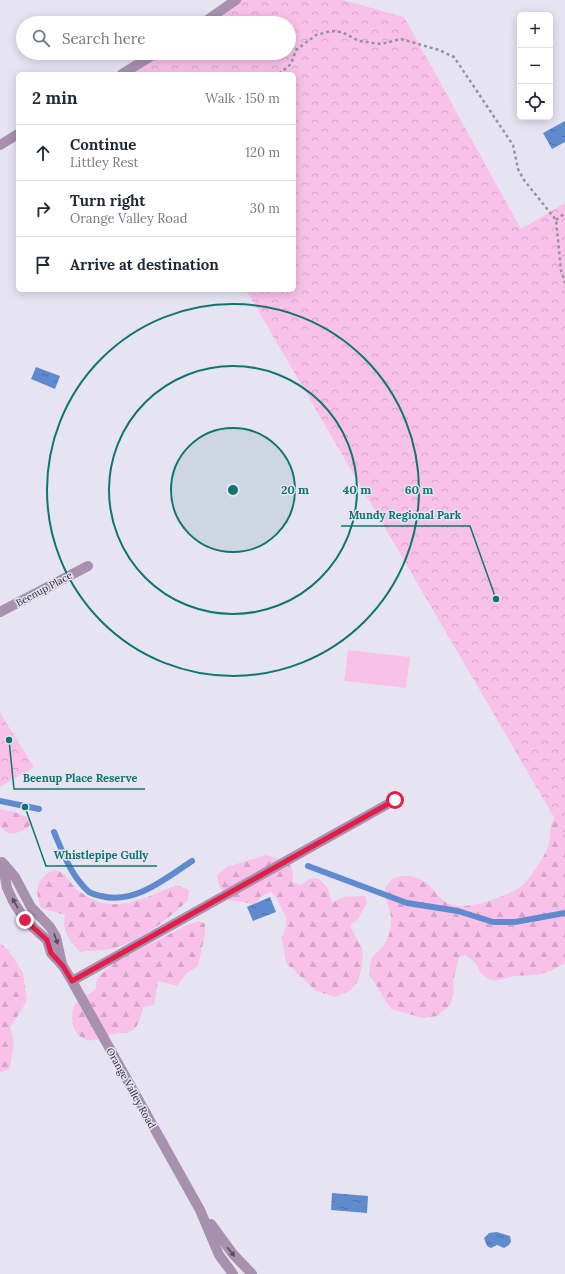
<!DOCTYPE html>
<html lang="en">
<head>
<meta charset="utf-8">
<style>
  body { margin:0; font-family:Lora,serif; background:#f6f6f7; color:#1f2937 }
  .controls { position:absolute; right:12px; top:12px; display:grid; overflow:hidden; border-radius:6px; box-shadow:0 2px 10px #0003 }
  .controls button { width:36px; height:36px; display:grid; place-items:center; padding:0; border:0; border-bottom:1px solid #e0e1e3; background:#fff; color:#1f2937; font:20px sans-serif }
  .stop { position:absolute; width:12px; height:12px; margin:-9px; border:3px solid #e11d48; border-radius:50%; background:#fff }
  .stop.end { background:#e11d48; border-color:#fff; box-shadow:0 1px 4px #0008 }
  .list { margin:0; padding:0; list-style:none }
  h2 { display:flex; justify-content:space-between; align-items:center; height:52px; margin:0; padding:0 16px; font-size:17px }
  h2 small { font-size:13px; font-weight:400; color:#747a83 }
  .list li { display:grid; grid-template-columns:26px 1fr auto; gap:12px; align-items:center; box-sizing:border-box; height:56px; padding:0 16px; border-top:1px solid #e0e1e3 }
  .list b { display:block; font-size:15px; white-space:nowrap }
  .list p { margin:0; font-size:13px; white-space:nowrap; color:#747a83 }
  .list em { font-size:13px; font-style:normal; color:#747a83 }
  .icon { flex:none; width:22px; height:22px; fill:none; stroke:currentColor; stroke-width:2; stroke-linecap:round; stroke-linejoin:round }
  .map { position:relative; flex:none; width:565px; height:1274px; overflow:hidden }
  .search { position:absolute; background:#fff; box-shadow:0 2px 10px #0003; left:16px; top:16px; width:280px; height:44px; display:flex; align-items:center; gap:10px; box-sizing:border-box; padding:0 14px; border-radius:22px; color:#747a83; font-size:15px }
  .panel { position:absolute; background:#fff; box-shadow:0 2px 10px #0003; left:16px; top:72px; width:280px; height:220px; border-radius:6px }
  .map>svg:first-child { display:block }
</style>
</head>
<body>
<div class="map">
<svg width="565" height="1274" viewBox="0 0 565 1274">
  <defs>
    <pattern id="forest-firs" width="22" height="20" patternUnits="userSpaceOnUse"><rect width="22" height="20" fill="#f9c1e9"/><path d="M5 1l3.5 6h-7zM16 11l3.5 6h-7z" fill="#d5a5c8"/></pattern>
    <pattern id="park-crowns" width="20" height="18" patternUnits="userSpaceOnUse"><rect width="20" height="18" fill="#f9c1e9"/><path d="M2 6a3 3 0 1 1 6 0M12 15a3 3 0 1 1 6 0" fill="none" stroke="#d5a5c8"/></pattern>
    <pattern id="water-ripples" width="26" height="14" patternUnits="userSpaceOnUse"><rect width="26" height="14" fill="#5f8bce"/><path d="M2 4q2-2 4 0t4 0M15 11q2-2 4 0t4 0" fill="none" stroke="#4e71a7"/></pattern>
  </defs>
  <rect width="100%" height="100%" fill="#e7e4f2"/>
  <path fill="url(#forest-firs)" d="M565,311V963C555,969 545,974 534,975C527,976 521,975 515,976C506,978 494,984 485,977C475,969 480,963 465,955L459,957L453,982L454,992L450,1005L437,1016L423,1018L391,1009L369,974C370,969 370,961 373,956C376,952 381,949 384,945C388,939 391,930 391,923C393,907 377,894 391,880C394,877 401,876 405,876C434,877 433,899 452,905C470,910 509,896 523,885C528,881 547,852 548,847C551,836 549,828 554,818Z
    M0,809C12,812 23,812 32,822C27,831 19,832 9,834L0,827Z
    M266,855C284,861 294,858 293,882L301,885L309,879L318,878L327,887L332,902L345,897L365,896L367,903L358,919L350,926L363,950L362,966L358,981L351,990L336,997L316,991L286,963L282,938L286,926V917L276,897L271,892L262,896L254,904L229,900C222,892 218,886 217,875L227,867Z
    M54,870C69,873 68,883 79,891C112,917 142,899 176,885L189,890L188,900C170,919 136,943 111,949C101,951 90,950 80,952C70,941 61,930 65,915L41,908C34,890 36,878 54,870Z
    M199,921L205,924V934L198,966L187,973L177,986L158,981L154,1005L144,1007C141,1013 140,1022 136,1027C130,1035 119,1032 110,1035C102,1037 96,1042 87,1040C72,1036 68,1015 76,1003C80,998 91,994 96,988V982L99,976L115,962L187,925Z
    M0,943L9,951L23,973L27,1000L21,1011L10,1027L14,1042L10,1068L0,1073Z"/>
  <path fill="url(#park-crowns)" d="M236,0H343L404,17L521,229L565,203V836L246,290H294V74H122L156,53H289V23H203Z
    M0,713L34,767L0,787Z"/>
  <path fill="#f9c1e9" d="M348,650L410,657L406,688L344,681Z"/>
  <path fill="url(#water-ripples)" d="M565,121V142L552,149L543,133Z
    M36,367L60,376L55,389L31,379Z
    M270,897L276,912L253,921L247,907Z
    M332,1193L368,1196L367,1213L331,1210Z
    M497,1232L510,1236L511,1241L509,1245L504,1248L497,1245L491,1248L487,1246L484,1238L489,1233Z"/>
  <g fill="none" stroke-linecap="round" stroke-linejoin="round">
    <path stroke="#5f8bce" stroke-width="6" d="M0,801L39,809
      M54,832C63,853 71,876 89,892C92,894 97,895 101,896C134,905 165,879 192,861
      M308,866L407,903L458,911L493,922H515L565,913"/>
    <path stroke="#96949f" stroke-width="2.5" stroke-dasharray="3 3" stroke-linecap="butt" d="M279,74L291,64L296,50L316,35L331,31L342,32L359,41L381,44L401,39L439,50L454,57L513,145L518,169L524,180L556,220L561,270L565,283
      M556,220L565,213"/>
    <path stroke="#a791af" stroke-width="10" d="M203,23L236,0
      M122,74L156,53
      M0,145L18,134
      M0,612L88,566
      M2,862L7,888L13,901L25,920L47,940L51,953L63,966L72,981L200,1210L219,1255L233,1274
      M3,863L15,877L31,907L50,927L56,937L62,964
      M72,981L395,800
      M211,1224L233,1254L252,1274"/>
  </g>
  <defs><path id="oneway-solid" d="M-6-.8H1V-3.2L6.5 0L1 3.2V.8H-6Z"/></defs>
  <g fill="#564d5c">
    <use href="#oneway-solid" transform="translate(15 903) rotate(-119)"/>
    <use href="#oneway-solid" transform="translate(56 939) rotate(70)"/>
    <use href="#oneway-solid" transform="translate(231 1252) rotate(51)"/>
  </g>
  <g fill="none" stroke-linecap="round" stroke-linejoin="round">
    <path stroke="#e11d48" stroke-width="5" d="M25,920L47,940L51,953L63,966L72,981L395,800"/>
  </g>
  <circle cx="233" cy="490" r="62" fill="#0f766e" fill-opacity=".12"/>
  <g fill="none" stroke="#0f766e" stroke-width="2">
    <circle cx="233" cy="490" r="62"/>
    <circle cx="233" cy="490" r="124"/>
    <circle cx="233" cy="490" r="186"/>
  </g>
  <g text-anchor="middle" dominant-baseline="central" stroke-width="3" stroke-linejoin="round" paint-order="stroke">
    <g font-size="10" fill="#201f24" stroke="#e7e4f2">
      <text transform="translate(44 589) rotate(-28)">Beenup Place</text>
      <text transform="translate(131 1088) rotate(61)">Orange Valley Road</text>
    </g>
  </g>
  <circle cx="233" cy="490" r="6" fill="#0f766e" stroke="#e7e4f2" stroke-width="2"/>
  <g font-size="12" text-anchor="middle" font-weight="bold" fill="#0f766e" stroke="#e7e4f2" stroke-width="3" stroke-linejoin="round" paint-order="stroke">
    <text x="295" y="494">20 m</text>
    <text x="357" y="494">40 m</text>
    <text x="419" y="494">60 m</text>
  </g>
  <path fill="none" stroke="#0f766e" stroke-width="1.5" d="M496 599L470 526H341M9 740L14 789H145M25 807L46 866H157"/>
  <g fill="#0f766e" stroke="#e7e4f2" stroke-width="1.5">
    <circle cx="496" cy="599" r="4"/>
    <circle cx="9" cy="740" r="4"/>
    <circle cx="25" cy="807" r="4"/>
  </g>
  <g font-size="11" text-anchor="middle" font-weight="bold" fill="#0f766e" stroke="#e7e4f2" stroke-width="3" stroke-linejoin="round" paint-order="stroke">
    <text x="405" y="519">Mundy Regional Park</text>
    <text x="80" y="782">Beenup Place Reserve</text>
    <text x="101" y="859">Whistlepipe Gully</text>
  </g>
</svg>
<div class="controls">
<button>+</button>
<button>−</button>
<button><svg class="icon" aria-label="locate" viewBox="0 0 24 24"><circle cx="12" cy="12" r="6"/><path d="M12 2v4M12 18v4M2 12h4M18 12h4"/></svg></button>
</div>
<div class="stop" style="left:395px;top:800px"></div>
<div class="stop end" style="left:25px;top:920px"></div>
<div class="search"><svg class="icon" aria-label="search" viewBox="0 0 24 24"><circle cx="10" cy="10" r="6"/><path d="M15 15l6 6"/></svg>Search here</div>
<section class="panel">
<h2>2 min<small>Walk · 150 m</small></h2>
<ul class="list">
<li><svg class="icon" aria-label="ahead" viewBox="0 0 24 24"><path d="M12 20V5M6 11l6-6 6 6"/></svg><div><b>Continue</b><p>Littley Rest</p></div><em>120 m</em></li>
<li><svg class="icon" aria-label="right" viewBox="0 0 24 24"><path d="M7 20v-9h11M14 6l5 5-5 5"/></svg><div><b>Turn right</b><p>Orange Valley Road</p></div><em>30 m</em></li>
<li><svg class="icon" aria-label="arrive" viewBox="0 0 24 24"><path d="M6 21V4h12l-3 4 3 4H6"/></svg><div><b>Arrive at destination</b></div></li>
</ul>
</section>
</div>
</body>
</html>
